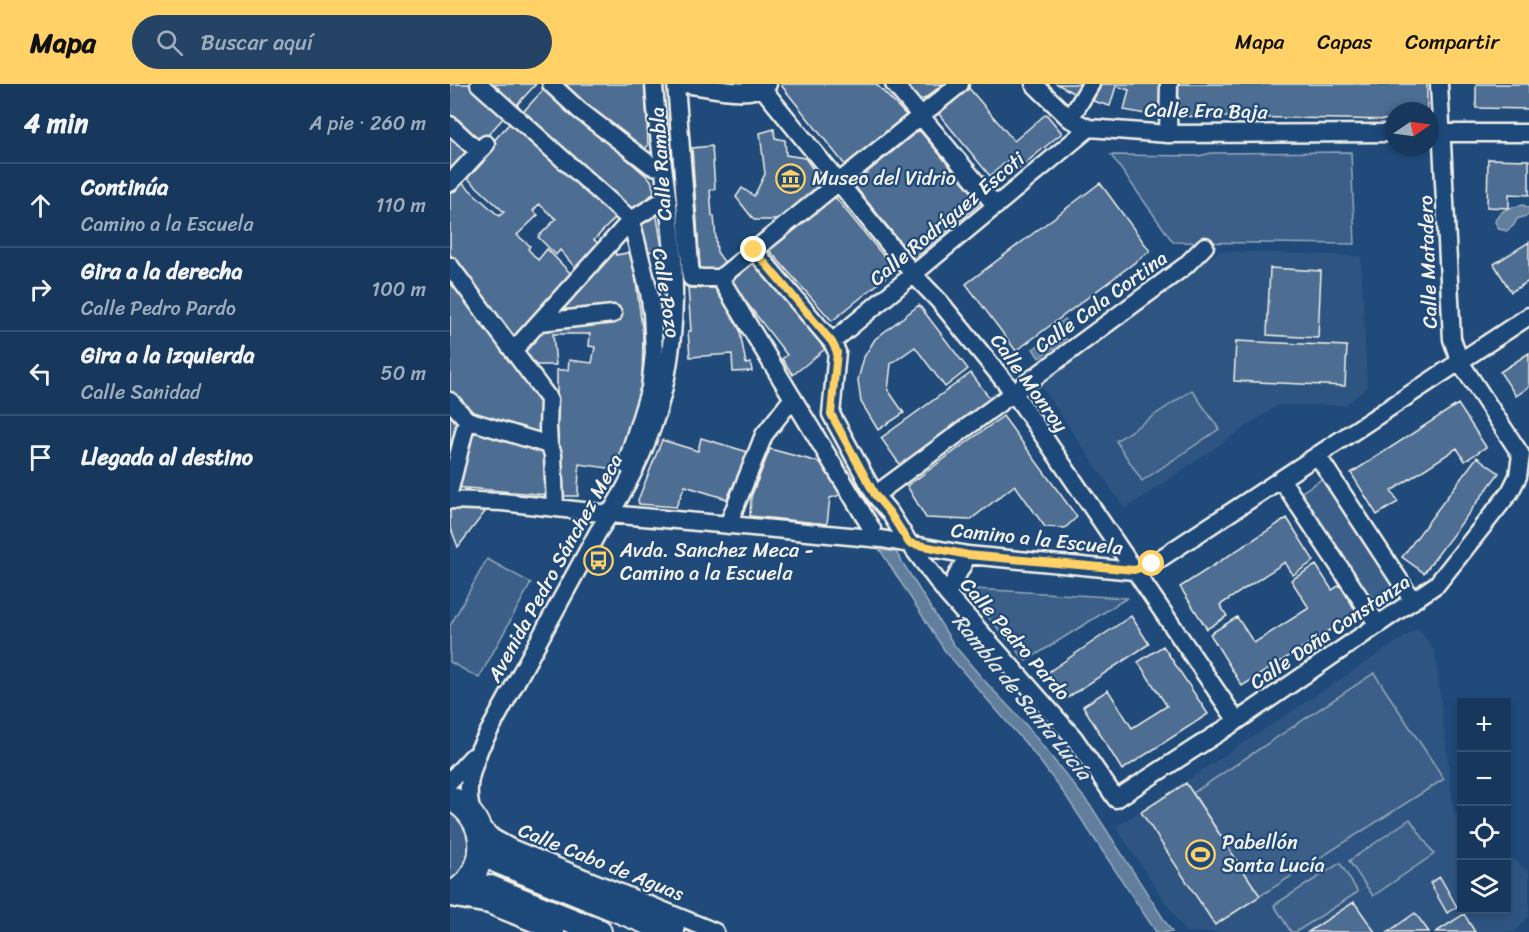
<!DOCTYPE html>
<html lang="es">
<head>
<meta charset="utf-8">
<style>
  body { margin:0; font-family:Sriracha,sans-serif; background:#244365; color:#f1f3f6 }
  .controls { position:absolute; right:18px; bottom:18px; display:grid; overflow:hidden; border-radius:0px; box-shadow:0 3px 9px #0003 }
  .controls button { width:54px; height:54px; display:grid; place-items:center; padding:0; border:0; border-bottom:2px solid #365272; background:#17385c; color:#f1f3f6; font:30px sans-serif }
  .compass { position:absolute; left:935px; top:18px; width:54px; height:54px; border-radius:50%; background:#17385c; box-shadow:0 3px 9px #0003; rotate:77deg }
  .stop { position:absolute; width:18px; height:18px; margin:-14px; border:4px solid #ffd166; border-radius:50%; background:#fff }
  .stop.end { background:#ffd166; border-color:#fff; box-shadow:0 2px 6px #0008 }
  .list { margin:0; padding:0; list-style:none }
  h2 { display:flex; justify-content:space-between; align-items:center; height:78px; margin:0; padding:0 24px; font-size:26px }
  h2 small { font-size:20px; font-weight:400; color:#9eacbb }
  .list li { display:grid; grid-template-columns:39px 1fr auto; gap:18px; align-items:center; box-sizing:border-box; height:84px; padding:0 24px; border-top:2px solid #365272 }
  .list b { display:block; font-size:22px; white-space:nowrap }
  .list p { margin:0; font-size:20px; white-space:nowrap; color:#9eacbb }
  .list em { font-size:20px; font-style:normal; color:#9eacbb }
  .icon { flex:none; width:33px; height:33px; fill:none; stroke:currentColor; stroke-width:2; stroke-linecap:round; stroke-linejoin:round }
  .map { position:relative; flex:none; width:1079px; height:848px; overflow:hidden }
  header { display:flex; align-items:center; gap:36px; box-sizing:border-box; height:84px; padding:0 30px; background:#ffd166; color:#111 }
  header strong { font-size:28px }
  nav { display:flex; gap:33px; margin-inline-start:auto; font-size:21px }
  .search { width:420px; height:54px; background:#244365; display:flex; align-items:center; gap:15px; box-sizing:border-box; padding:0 21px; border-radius:33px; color:#9eacbb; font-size:22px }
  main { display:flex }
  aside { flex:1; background:#17385c }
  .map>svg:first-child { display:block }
</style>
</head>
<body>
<header>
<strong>Mapa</strong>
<div class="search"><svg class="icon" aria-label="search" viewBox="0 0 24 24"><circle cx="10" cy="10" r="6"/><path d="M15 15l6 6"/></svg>Buscar aquí</div>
<nav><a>Mapa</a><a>Capas</a><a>Compartir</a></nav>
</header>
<main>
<aside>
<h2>4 min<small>A pie · 260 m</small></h2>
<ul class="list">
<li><svg class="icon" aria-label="ahead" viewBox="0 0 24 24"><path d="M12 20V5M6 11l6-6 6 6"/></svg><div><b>Continúa</b><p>Camino a la Escuela</p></div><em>110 m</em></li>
<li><svg class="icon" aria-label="right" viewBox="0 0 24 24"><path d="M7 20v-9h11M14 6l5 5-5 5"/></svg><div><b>Gira a la derecha</b><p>Calle Pedro Pardo</p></div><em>100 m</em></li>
<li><svg class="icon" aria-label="left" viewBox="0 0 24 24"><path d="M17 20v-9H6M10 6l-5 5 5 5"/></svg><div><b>Gira a la izquierda</b><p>Calle Sanidad</p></div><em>50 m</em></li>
<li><svg class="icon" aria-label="arrive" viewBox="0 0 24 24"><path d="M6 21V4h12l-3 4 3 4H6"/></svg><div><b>Llegada al destino</b></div></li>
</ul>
</aside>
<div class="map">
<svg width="1079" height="848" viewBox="0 0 1079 848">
  <rect width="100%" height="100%" fill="#1f4a7a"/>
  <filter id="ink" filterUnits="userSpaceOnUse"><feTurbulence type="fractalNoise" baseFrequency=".0167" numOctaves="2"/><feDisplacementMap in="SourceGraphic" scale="12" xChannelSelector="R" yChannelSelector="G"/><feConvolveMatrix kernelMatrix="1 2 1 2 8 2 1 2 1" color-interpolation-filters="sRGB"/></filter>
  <g filter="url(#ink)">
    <path fill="#2d5581" d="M769,167L911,172L917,304L895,321H828L675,425L589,299Z
      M968,544L985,568L1004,728L1011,734L1012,826H1056L1057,770L1079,788V832L1065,848H735L666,743Z"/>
    <path fill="#3a5f88" stroke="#97a8b8" stroke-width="1.5" d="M901,68L905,160L723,158L661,71L749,72L761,69Z
      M742,306L769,345L692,397L666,357Z
      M875,393L951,507L924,526L847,411Z
      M37,475L81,499L29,594L0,578V542Z
      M525,505L677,514L576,577L519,511Z
      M924,589L994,695L810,812L743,709Z
      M0,727C28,746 24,779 0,798Z
      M960,735L984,770L923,812L899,777Z
      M890,779L908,808L846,848H841L824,821Z"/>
    <path fill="#627e9d" stroke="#9cacbb" stroke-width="1.5" d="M1073,121L1079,124V131L1067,135L1064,141L1057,147L1049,145L1045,138C1049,126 1060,123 1073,121Z
      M615,235L620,243L612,249L616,255L589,274L583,265L607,248L604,243Z
      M430,466L446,468L504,561L532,594L576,641L643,725L722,848H706L616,712L583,668L495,567Z"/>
    <path fill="#4d6e92" stroke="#f4f1e8" stroke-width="1.5" d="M0,0H20L56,31L28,62L0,36Z
      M38,0H86L64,24Z
      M111,0H195L198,62L193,66L133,22Z
      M332,0H426L456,31L395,81L331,1Z
      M456,0H493L474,15L469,16Z
      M607,0H630L625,10Z
      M650,0H712V33L674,26L679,6L666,2L660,22L643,17Z
      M726,0H977V27H944V36L725,32Z
      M1026,0H1079V25L1026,24Z
      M518,3L564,57L596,30L612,49L567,86L558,76L540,92L488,29Z
      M95,4L201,96L204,108L183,130L71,30Z
      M64,38L168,131L144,156L153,163L129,188L110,166L106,171L88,153L106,135L89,120L83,127L88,131L67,151L80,162L78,165L88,176L97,165L124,193L62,257L0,170V108L10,97L49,132L54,128L14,91L18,87L23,89L35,76L30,72L59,40Z
      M324,45L325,54L335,56L336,71L355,74L372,98L330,136H304L286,113L292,104L304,112L315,90L310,49Z
      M469,46L531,119L464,175L403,100Z
      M0,47L24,67L0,90Z
      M262,62L265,105L260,106L262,132H264L267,168L275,179L264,187L250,184L242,64Z
      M1038,75L1079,76V111L1059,110V124L1037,123Z
      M650,99L700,167L566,267L516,200Z
      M385,113L445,186L382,237L319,166Z
      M206,127L212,164L195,169L186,137Z
      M1079,158V197L1061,208L1044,180Z
      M165,165L166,171L182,168L193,251L192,302L165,385L129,380L128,412H112L107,340V286H118L119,276L142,279L145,263L139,262L140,250H103L106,281H85L74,264Z
      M302,176L375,265L343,291L332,275L337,271L279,196Z
      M820,184L871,187L868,254L817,251Z
      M0,190L96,318L92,352L16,327L0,307Z
      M238,204H265L289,243L296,280L301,279L302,287L283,288L282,270L240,273L238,247H241Z
      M469,221L518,285L495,303L465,263L441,280L438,306L454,329L428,346L411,318L408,296L414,273L425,255Z
      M786,257L897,262L895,302L784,297Z
      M1079,269V303L1066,312L1050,288Z
      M521,289L541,316L450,381L431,354Z
      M1008,320L1036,363L1015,377L1007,364L941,407L948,418L927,431L901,389Z
      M0,324L14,341L0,388Z
      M553,332L627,433L615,444L595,443L565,401L520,436L476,434L457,402Z
      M18,342L96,366L98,411L4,403Z
      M251,354L298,368L277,415L235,402L226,423L189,420L188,416L212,356L248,367Z
      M320,365L372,379L390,411L380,414L377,440L300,432L301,413Z
      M1027,373L1049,389L974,489L952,473Z
      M0,424H38L8,463L0,442Z
      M837,434L864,477L843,491L835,478L770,521L777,532L757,545L730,503Z
      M866,481L882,506L890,501L907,529L792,602L760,550L787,533L804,559L859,524L841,496Z
      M681,532L699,560L614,616L597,589Z
      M713,562L758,630L672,686L633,622L658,606L682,644L717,622L688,578Z
      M736,699L810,812L765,841L691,728Z
      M990,793L1007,823L997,829L980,799Z
      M904,818L925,848H858Z
      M965,829L979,848H938Z
      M1014,830L1025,848H986Z"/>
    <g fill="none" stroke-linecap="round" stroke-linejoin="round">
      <defs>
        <path id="minor" d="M29,0L181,136L199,208L202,229L204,269L200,304L176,381
          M101,0L129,26L202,82L211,83
          M226,0L241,194H270
          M235,0C259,3 300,15 318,0
          M444,0L546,122
          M584,0L620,35L639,44L718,50L944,49
          M313,5L464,191L489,217L564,309L787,637
          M620,35L641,0
          M0,41L29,68
          M980,49H1079
          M718,50L719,0
          M0,99L36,60
          M304,166L382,258L387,268L381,330L425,411L440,429L459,459L497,510L624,654L666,715L787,637L987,500L1060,408L1068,392L1071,371L1010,278L1002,255L989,0
          M0,182L99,315L98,344L99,361L103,370L105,424
          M270,194L510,0
          M270,194L422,445
          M90,238L163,230
          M382,258L639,44
          M63,267L181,136L217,114
          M0,317L17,336L99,361
          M867,371L963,517
          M831,395L928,541
          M0,405L17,336
          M425,411L735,182L755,162
          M0,416L52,418L160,430L432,455L518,471L684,487L702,480L1079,232
          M278,441L314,351L343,314
          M497,510L518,471
          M0,697L22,673
          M22,731C15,702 20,691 30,664L148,448C212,354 231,270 222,158C218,105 207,53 204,0
          M27,739L43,754L61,764L265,848
          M0,814L39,821L106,848"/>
        <path id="highway" d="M0,714C40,733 42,786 4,809
          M32,761L38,771L48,777L222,848
          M6,808L22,803L40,804L149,848"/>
      </defs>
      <use href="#minor" stroke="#f4f1e8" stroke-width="21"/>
      <use href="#highway" stroke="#f4f1e8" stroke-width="28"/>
      <use href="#minor" stroke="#1f4a7a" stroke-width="16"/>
      <use href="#highway" stroke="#1f4a7a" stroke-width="24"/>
    </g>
  </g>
  <g fill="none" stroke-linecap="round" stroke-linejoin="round" filter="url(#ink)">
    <path stroke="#ffd166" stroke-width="8" d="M304,166L382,258L387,268L381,330L425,411L440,429L459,459L518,471L684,486L702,480"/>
  </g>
  <defs>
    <symbol id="museum-ring" viewBox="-11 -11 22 22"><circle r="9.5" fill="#1f4a7a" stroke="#ffd166" stroke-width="1.5"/><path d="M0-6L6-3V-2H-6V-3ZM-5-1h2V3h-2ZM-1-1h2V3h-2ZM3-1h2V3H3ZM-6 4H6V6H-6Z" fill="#ffd166"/></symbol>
    <symbol id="bus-ring" viewBox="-11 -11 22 22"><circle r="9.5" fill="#1f4a7a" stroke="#ffd166" stroke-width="1.5"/><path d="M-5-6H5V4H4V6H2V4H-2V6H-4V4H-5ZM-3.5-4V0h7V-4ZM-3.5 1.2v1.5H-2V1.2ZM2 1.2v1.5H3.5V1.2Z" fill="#ffd166"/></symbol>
    <symbol id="stadium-ring" viewBox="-11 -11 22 22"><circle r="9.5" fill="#1f4a7a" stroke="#ffd166" stroke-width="1.5"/><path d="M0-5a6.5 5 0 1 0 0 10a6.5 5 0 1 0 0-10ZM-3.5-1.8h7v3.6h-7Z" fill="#ffd166"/></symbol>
  </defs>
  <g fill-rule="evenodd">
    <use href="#museum-ring" x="324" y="78" width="33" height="33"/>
    <use href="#bus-ring" x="132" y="460" width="33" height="33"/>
    <use href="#stadium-ring" x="734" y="754" width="33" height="33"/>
  </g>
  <g text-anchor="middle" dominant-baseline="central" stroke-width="4.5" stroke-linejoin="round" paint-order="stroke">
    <g font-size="20" fill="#f4f1e8" stroke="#1f4a7a">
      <text transform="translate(756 27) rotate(1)">Calle Era Baja</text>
      <text transform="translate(211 80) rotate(-94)">Calle Rambla</text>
      <text transform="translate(497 135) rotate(-40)">Calle Rodríguez Escoti</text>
      <text transform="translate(978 178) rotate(-92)">Calle Matadero</text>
      <text transform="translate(216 209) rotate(81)">Calle Pozo</text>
      <text transform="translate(651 218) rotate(-36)">Calle Cala Cortina</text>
      <text transform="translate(579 299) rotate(54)">Calle Monroy</text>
      <text transform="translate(587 455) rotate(6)">Camino a la Escuela</text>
      <text transform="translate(105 484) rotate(-61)">Avenida Pedro Sánchez Meca</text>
      <text transform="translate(880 548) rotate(-34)">Calle Doña Constanza</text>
      <text transform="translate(565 555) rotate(49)">Calle Pedro Pardo</text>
      <text transform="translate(151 778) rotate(22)">Calle Cabo de Aguas</text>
    </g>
    <g font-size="20" fill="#f4f1e8" stroke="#1f4a7a" text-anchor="start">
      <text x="362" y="94">Museo del Vidrio</text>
      <text x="170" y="466">Avda. Sanchez Meca -<tspan x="170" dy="23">Camino a la Escuela</tspan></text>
      <text x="772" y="758">Pabellón<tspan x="772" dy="23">Santa Lucía</tspan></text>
    </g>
    <g font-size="21" font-style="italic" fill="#dee0dd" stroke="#1f4a7a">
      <text transform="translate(572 613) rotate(51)">Rambla de Santa Lucía</text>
    </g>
  </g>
</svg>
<div class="controls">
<button>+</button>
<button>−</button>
<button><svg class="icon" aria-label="locate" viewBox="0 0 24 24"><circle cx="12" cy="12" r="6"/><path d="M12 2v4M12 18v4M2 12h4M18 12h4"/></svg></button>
<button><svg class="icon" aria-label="layers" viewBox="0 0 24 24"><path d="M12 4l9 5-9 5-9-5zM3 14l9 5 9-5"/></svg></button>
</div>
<svg class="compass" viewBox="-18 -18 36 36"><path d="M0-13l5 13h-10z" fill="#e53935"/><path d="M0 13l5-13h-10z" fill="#9eacbb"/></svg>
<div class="stop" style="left:702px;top:480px"></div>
<div class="stop end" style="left:304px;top:166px"></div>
</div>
</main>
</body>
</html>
